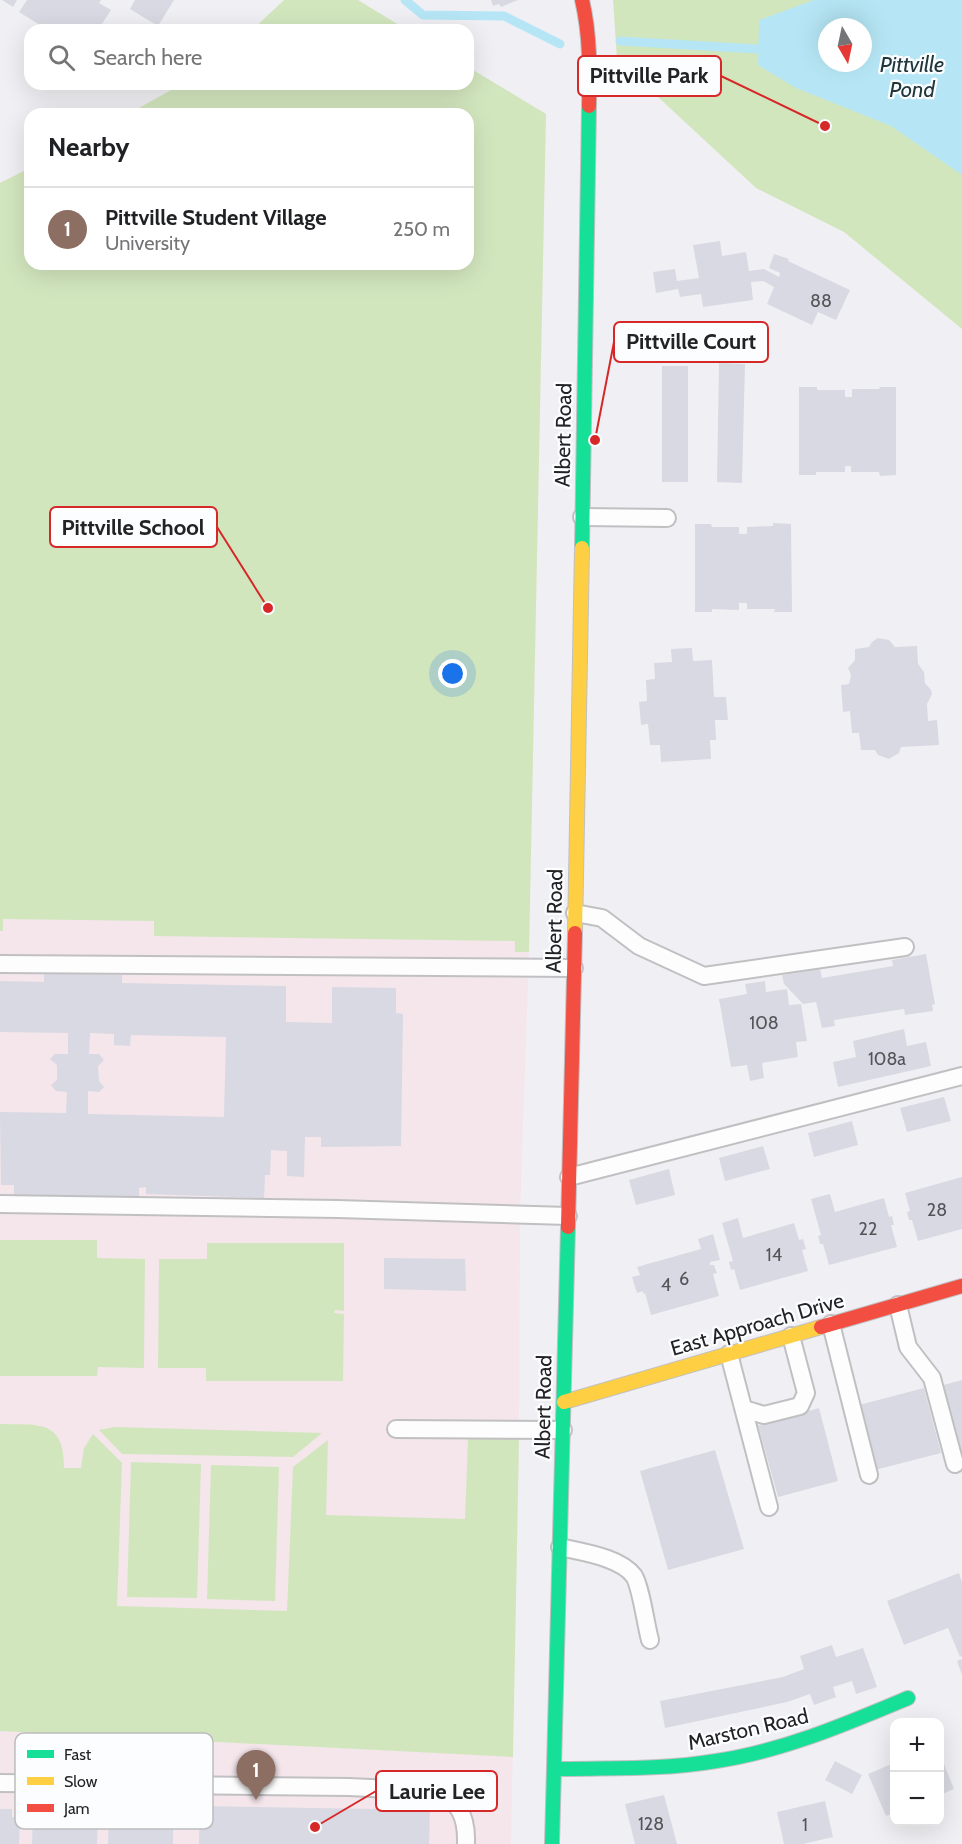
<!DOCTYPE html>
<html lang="en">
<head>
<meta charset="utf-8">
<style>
  body { margin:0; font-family:Cabin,sans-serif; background:#f6f6f6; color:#202124 }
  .controls { position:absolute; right:18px; bottom:18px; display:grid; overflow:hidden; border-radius:12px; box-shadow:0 6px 24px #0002 }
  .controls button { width:54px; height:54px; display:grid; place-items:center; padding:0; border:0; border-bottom:2px solid #e0e0e0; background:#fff; color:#202124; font:30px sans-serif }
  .compass { position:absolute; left:818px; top:18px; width:54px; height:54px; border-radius:50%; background:#fff; box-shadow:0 6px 24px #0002; rotate:171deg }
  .you { position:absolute; left:453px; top:674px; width:21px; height:21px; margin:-15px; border:4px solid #fff; border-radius:50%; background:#1a73e8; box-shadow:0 0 0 9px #1a73e833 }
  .badge { display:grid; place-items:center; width:39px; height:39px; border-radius:50%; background:#d93025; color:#fff; font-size:20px; font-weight:700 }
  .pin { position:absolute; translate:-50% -50px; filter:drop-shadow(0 2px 3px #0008) }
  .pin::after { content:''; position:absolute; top:32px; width:21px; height:18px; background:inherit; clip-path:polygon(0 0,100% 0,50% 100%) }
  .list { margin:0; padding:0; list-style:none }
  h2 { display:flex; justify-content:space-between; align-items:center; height:78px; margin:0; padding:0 24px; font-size:26px }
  h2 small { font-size:20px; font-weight:400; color:#757577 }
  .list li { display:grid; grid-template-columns:39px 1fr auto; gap:18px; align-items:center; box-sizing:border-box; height:84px; padding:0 24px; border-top:2px solid #e0e0e0 }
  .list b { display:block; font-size:22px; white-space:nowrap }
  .list p { margin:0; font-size:20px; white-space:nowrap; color:#757577 }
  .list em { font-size:20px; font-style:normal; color:#757577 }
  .icon { flex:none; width:33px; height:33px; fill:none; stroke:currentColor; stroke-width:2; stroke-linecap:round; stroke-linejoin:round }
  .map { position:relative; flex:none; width:962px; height:1844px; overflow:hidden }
  .search { position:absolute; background:#fff; box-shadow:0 6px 24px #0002; left:24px; top:24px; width:450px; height:66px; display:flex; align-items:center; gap:15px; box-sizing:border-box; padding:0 21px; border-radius:18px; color:#757577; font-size:22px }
  .panel { position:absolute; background:#fff; box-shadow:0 6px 24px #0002; left:24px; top:108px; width:450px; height:162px; border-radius:18px }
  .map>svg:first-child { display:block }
</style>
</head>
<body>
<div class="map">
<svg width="962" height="1844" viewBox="0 0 962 1844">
  <rect width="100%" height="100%" fill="#f0f0f4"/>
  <path fill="#f4e6eb" d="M468,67L546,114L529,952L520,1214L519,1439L511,1844H0V183L30,168V264H468V114H128L182,84H468Z"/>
  <path fill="#d2e6be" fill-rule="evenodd" d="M284,0H358L407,30H252Z
    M613,0H962V329L844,232L756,188L617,59ZM827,27H863V63H827Z
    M468,67L546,114L529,952H515V941L154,936V921L3,919V931H0V183L30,168V264H468V114H128L182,84H468Z
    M0,1240H97V1258L145,1259L144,1368L98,1367L97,1376H0Z
    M207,1243H344V1311L335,1310L334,1313L344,1314L343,1381H206V1368H158L159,1259H207Z
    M0,1424C39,1425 64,1419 64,1468H81L84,1448L93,1434L122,1463L117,1606L287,1611L293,1467L328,1440L326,1515L465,1519L468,1438L519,1439L513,1757L0,1731Z
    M115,1427L322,1433L293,1457L122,1454L99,1430Z
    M131,1462L201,1464L197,1598L127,1597Z
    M211,1465L279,1467L275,1601L207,1599Z"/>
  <path fill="#b6e6f5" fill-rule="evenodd" d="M814,0H962V175L891,126L796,88L758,65L759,20ZM827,27H863V63H827Z"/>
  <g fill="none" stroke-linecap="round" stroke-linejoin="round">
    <path stroke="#b6e6f5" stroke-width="9" d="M405,0L423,15L504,16L560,44
      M620,41L757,49"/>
  </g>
  <path fill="#d8d9e2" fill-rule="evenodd" d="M2,0H17L13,7Z
    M27,0H101L99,3L111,10L98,30H48L19,12Z
    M135,0H174L158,26L130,9Z
    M491,0H518L501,7L499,4L493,6Z
    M720,241L722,256L746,252L749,271L764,269L779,277L780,273L769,268L774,254L789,259L788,261L850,290L836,320L818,312L812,325L767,304L774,287L763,281L751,282L753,300L703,307L701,294L680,297L678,289L656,293L653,272L675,269L677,281L699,278L693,245Z
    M719,363L745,364L742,483L717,482Z
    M662,366H688V482H662Z
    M799,387H817V390H845V397H852V389H879L880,387H896V475L880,476L879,472H851V466H845V472H816V475H799Z
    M773,523L791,524L792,612H774L775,609H747V603H739V610L712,609V612H695V524H711L712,527H739V534H747V527L773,526Z
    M878,638L889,640L895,647L917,646L918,664L924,672L925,683L931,690L932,694L927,704L928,721L937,720L939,745L901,747L899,753L889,759L878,755L875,750H861L859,733H852L850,711L843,712L841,685L849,684L851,675L848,668L855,660V649L869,647L872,642Z
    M692,648L693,661L712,660L714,697H726L728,720H715L716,740H710L711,759L661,762L660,745H650L648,724L641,725L639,702L647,701L646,680L655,679L654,663L672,662L671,649Z
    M926,954L935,1004L932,1005L933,1011L905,1015L904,1009L834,1020L835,1026L822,1028L816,1002L803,1004L784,984L782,975L820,969L822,978L893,966L892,960Z
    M44,974L122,975V983L286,986V1022L332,1023V987L396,988V1013L403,1014L401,1146L321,1147V1137H305L304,1177L287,1176V1151L271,1150L270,1175H265L264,1198L146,1194V1187L139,1188V1200L14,1199V1185H1L0,1112L66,1113L67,1092L56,1091L51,1085L57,1080V1065L50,1059L55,1054H68V1033L0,1032V981L44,982ZM90,1033L114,1034V1045L130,1046L131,1035L226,1037L224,1117L88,1114V1091L99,1092L104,1087L99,1081L98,1066L104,1060L99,1054H89Z
    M765,981L766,992L787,989L789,1005L801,1004L807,1041L796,1042L798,1057L762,1063L764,1078L750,1081L747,1065L731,1067L719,999L747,994L745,984Z
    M904,1029L907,1046L926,1042L931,1066L838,1087L833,1062L856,1057L853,1041Z
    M944,1097L951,1121L907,1132L900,1108Z
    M852,1121L858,1145L814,1157L808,1133Z
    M763,1146L770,1169L725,1181L719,1158Z
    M669,1169L675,1195L636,1205L629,1180Z
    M962,1177V1229L918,1241L912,1220H909L907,1212L910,1211L905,1193Z
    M830,1194L835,1212L884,1198L889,1217L892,1216L894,1225H891L897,1247L829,1265L823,1244H820L818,1236L821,1235L811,1199Z
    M738,1218L743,1238L794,1223L799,1240L803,1239L806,1249L802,1250L808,1271L740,1290L734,1269L731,1270L729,1262L733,1261L722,1223Z
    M713,1234L720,1260L710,1262V1265H714L717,1273L713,1274L719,1296L651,1315L645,1293L643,1294V1291L637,1293L632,1277L640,1275L637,1267L701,1249L698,1239Z
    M384,1258L465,1259L466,1291L384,1289Z
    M962,1380V1455L959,1456L940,1386Z
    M924,1388L941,1453L875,1470L859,1405Z
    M819,1408L838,1481L778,1497L758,1425Z
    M715,1450L744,1549L668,1570L640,1471Z
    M959,1573L962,1582V1656L960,1657L948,1628L904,1645L887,1601Z
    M832,1645L836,1657L863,1648L877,1687L856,1694L852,1681L833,1687L836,1697L814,1705L810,1694L787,1702L665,1728L660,1701L783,1677L804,1669L800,1656Z
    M962,1659V1675L957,1661Z
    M940,1754L954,1789L940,1795Z
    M835,1761L862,1775L852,1794L825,1780Z
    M894,1763V1813L886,1816L868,1774Z
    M664,1795L677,1844H635L625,1804Z
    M825,1801L833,1837L803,1844H784L777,1812Z
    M200,1806L430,1810L429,1844H199Z
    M0,1809H12V1817H20L19,1844H0Z
    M43,1809L89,1810V1818H98L97,1844H32L33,1817H43Z
    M119,1810L165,1811V1819H173V1844H108L109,1817H119Z"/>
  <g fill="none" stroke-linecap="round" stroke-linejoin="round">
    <defs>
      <path id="lane" d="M582,517L667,518
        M575,913L602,918L639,946L704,976L905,947
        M0,964L574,968
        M569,1177L962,1076
        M0,1204L338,1209L568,1216
        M898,1305L908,1347L932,1378L955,1464
        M831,1324L869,1475
        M729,1354L769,1507
        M744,1409L764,1415L800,1406L806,1393L791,1336
        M396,1429L563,1430
        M560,1547C581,1552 620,1557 634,1576C641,1587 646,1626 650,1640
        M0,1783L349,1787L434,1791C460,1799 467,1819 466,1844"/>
      <path id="fast" d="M582,548L589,106
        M555,1769C609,1768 663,1770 716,1761C783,1751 846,1724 908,1698
        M552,1844L568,1227"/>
      <path id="slow" d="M575,933L582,548
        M564,1402L821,1327"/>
      <path id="jam" d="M582,0C590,34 590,70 589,106
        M568,1227L575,933
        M821,1327L962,1286"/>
    </defs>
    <use href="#lane" stroke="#c0c0c3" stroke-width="20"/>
    <use href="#fast" stroke="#c0c0c3" stroke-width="16"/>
    <use href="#slow" stroke="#c0c0c3" stroke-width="16"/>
    <use href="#jam" stroke="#c0c0c3" stroke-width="16"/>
    <use href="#lane" stroke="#fdfdfd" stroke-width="16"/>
    <use href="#fast" stroke="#16e098" stroke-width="14"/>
    <use href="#slow" stroke="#ffcf43" stroke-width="14"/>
    <use href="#jam" stroke="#f24e42" stroke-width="14"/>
  </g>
  <g text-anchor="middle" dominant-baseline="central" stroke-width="4.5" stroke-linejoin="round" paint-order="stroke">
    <g font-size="18" fill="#535458">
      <text x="821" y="301">88</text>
      <text x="764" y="1023">108</text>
      <text x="887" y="1059">108a</text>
      <text x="937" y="1210">28</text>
      <text x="868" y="1229">22</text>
      <text x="774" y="1255">14</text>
      <text x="684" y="1279">6</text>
      <text x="666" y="1285">4</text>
      <text x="651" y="1824">128</text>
      <text x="805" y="1825">1</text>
    </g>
    <g font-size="21" fill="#232326" stroke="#fcfdfe">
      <text transform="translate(563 435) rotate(-89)">Albert Road</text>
      <text transform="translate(554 921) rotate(-89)">Albert Road</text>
      <text transform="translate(757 1324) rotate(-16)">East Approach Drive</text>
      <text transform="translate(543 1407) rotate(-89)">Albert Road</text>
      <text transform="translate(748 1729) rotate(-13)">Marston Road</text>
    </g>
    <g font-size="22" font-style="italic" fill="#20373d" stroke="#fcfdfe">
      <text x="912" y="64">Pittville<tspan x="912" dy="25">Pond</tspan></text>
    </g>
  </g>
  <rect x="15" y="1733" width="198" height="96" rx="9" fill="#fcfdfe" stroke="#bbbcbd" stroke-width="1.5"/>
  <rect x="27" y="1750" width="27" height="8" fill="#16e098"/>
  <rect x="27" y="1777" width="27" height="8" fill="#ffcf43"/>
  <rect x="27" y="1804" width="27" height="8" fill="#f24e42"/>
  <g font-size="16" fill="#232326">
    <text x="64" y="1760">Fast</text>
    <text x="64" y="1787">Slow</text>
    <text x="64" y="1814">Jam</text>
  </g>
  <path fill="none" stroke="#d62828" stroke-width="2" d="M825 126L721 76M595 440L614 342M268 608L217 527M315 1827L376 1791"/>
  <g fill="#d62828" stroke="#fcfdfe" stroke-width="2">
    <circle cx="825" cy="126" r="6"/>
    <circle cx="595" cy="440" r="6"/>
    <circle cx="268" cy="608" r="6"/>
    <circle cx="315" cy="1827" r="6"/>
  </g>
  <g fill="#fcfdfe" stroke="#d62828" stroke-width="2">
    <rect x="578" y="56" width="143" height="40" rx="6"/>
    <rect x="614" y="322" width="154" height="40" rx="6"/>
    <rect x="50" y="507" width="167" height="40" rx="6"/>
    <rect x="376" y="1771" width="121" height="40" rx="6"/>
  </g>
  <g font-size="22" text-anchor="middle" font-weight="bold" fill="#232326">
    <text x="649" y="83">Pittville Park</text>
    <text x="691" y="349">Pittville Court</text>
    <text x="133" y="535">Pittville School</text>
    <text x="437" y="1799">Laurie Lee</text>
  </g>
</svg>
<div class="controls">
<button>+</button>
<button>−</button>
</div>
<svg class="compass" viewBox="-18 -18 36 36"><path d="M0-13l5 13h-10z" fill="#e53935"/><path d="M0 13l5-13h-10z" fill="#757577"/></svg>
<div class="you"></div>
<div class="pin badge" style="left:256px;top:1800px;background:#8d6e63">1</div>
<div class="search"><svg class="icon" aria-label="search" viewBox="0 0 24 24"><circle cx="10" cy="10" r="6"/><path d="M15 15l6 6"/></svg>Search here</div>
<section class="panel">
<h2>Nearby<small></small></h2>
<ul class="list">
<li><span class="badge" style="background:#8d6e63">1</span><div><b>Pittville Student Village</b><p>University</p></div><em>250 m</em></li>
</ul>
</section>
</div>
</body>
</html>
